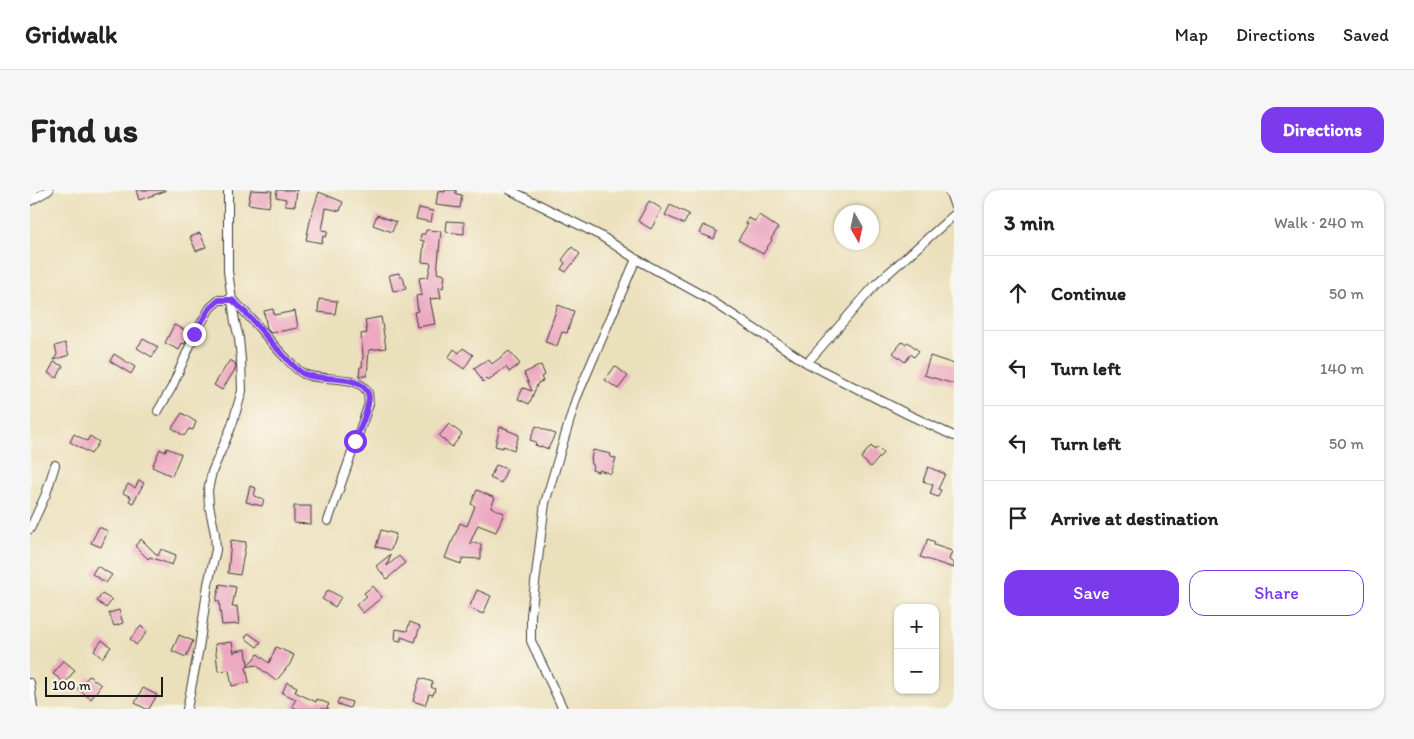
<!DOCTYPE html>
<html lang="en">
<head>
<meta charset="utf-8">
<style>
  body { margin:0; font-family:Itim,sans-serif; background:#f6f6f6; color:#222 }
  .controls { position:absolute; right:15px; bottom:15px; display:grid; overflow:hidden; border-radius:10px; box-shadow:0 1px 4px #0004 }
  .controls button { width:45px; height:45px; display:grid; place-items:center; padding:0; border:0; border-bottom:1px solid #e0e0e0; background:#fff; color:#222; font:25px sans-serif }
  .compass { position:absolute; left:804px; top:15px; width:45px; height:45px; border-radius:50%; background:#fff; box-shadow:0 1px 4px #0004; rotate:171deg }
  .scale { position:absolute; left:15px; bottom:12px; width:118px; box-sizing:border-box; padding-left:5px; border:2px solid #1c1c1c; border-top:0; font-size:14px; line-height:18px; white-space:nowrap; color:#1c1c1c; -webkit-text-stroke:4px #fbf7ec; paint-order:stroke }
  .stop { position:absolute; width:15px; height:15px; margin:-11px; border:4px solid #7c3aed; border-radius:50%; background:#fff }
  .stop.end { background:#7c3aed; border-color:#fff; box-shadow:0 1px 5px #0008 }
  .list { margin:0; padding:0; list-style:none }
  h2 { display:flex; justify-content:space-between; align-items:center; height:65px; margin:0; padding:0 20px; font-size:21px }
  h2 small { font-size:16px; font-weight:400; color:#767676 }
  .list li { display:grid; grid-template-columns:32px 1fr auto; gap:15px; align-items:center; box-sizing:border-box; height:75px; padding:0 20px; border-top:1px solid #e0e0e0 }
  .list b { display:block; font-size:19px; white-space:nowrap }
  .list em { font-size:16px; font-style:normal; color:#767676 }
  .actions { display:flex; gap:10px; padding:15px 20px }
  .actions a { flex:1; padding:11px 0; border:1px solid #7c3aed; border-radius:15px; text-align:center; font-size:18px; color:#7c3aed }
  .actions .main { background:#7c3aed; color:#fff }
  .icon { flex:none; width:28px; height:28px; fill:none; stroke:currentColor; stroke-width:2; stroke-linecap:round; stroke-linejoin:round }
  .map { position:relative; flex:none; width:924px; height:519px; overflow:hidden; border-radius:15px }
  header { display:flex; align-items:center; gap:30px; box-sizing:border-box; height:70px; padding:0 25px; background:#fff; border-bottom:1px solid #e0e0e0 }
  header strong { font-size:24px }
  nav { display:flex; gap:28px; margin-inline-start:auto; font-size:18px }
  .intro { display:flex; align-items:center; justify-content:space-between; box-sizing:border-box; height:120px; padding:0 30px }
  h1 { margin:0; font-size:35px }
  .button { padding:12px 22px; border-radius:15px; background:#7c3aed; color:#fff; font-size:18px; font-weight:700 }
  main { display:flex; gap:30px; padding:0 30px }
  aside { flex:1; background:#fff; border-radius:15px; box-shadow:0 1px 4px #0004 }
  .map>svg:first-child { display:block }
</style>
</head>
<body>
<header>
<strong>Gridwalk</strong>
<nav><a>Map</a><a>Directions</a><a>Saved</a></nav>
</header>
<div class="intro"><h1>Find us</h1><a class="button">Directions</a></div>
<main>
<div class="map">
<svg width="924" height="519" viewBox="0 0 924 519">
  <rect width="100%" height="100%" fill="#fbf7ec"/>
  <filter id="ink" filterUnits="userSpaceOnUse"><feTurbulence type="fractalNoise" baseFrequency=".02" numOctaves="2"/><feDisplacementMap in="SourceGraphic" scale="10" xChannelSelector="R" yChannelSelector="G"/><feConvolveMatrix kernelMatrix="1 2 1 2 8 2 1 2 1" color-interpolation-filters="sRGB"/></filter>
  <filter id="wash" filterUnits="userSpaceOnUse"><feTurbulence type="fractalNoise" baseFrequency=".0096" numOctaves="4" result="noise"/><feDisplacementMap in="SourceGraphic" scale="20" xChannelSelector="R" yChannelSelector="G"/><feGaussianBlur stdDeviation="1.12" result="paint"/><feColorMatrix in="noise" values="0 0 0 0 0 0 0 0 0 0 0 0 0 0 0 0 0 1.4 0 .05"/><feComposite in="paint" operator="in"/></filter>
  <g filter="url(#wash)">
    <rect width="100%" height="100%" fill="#ebe0bc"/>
    <g id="blocks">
      <path fill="#eca9c1" d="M106,0H135V1L109,10Z
        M221,0L242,1L239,17L218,14Z
        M247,0H267L265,16L255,15L256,9L246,7Z
        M415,0H426V4L432,5L430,18L406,15L408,1L415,2Z
        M289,2L313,12L310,21L296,18L292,40L298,41L296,47L293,46L292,53L276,50L281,26Z
        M619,11L632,19L621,39L608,31Z
        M640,15L659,24L654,34L635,25Z
        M389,18L403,21L401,32L386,29Z
        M347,25L366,32L362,42L343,35Z
        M729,25L748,38L741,49L742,50L733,64L708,50L718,34H716L718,28L725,31Z
        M417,31L434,32V44L416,42Z
        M673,35L687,41L684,49L669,43Z
        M396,40L411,41L407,83L415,85L413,98L409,97L411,108L400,109L405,134L387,137L384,122L388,121L386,106L392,105L389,88L398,87L401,73L392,72L394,51L390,50L391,44H395Z
        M170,43L176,57L166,61L160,47Z
        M542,57L550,64L536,82L531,79L535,73L532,70Z
        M369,83L370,87H373L376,99L363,101L359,85Z
        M289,109L307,111L305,124L288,122Z
        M528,115L544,121L537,143L532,142L527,156L515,152Z
        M243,119L244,125L265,121L268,138L241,143L237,139L234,121Z
        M351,127L356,158L339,160L337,186H329L330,177H332L333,166L331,144L337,143L335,130Z
        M144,135L157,141L155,145L158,147L155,154L152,153L149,160L135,153Z
        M113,149L128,157L122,167L107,158Z
        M872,152L875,154L878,152L889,161L884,167L881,164L875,172L863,163Z
        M35,153L39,165L24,170L27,164L25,156Z
        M433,158L443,165L434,179L418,168L424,159L429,163Z
        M479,161L490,174L479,182L476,177L463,186L464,187L458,191L456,189L453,192L444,178L458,169L462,174Z
        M84,164L105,177L101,184L80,171Z
        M900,166L924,174V194L894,185Z
        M200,170L205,173L206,178L192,200L184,195Z
        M24,172L33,176L27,188L18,183Z
        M511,175L515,185L511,187L513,191L508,193L499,214L488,209L493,198L502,201L494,183Z
        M585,176L598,186L588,199L575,190Z
        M152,223L166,232L163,240L159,239L154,246L142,238Z
        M419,234L432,244L422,257L409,246Z
        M506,236L525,244L518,259L511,256V257L505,255L506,252L500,250Z
        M470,237L478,239L477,240L489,245L484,260L473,256V258L465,256Z
        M44,244L57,251L60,246L69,252L61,264L40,252Z
        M841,256L845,260L847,257L853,263L841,277L831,268Z
        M137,258L151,264L142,286L122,277L130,259L135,262Z
        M563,260L581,264L580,267L586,268L581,284L569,280L568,282L562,280L563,274L561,273L562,269H561Z
        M466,275L477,279L471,293L460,288Z
        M898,277L915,284L908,299L911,300L908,307L900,304L903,295L893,291Z
        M109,290L114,293L103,313L99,311L101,307L93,303L98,294L105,298Z
        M220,296L226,298L224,306L234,309L232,316L216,312Z
        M447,300L465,308L461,317L474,323L466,342L448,335L440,353L451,354V369L433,368L431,374L415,368L421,352H422L430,333L437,336L445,316L441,314Z
        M264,316H281V334L264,333Z
        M69,337L78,341L71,357L61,353Z
        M351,340L366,344L361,360L346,357Z
        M111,349L128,366L131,359L146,365L142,375L120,367L118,369L105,356Z
        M898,349L905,352L904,355L922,361L919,370L924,373V378L890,367Z
        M201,350L216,352L210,385L198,383Z
        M361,364L357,376L369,366L375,373L357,389L346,376Z
        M67,376L82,385L76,393L62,384Z
        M190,394L206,397L202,417L207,416L209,434L192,435L189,411H186Z
        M343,396L352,407L333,423L326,415L337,406L334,403Z
        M298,400L311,407L305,417L292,409Z
        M447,400L461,406L453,424L439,418Z
        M72,404L82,410L76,418L67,411Z
        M89,420L93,433L84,436L79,423Z
        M380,432L390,436L385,452L371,447V451L365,450L366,439L377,441Z
        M111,436L117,442L106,455L100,449Z
        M218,443L231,452L227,457L215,448Z
        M149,445L163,451L156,467L142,461Z
        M72,450L81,457L72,468L64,461Z
        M202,452L204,463L205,461L216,459L218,475L228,464L239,473L246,457L264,465L260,474L246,491L226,475L216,477L219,492L202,496L199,480L188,481L185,454Z
        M33,470L45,480L35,493L23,484Z
        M59,486L71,495L61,509L48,499Z
        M390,488L403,492L401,497L405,499L403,505L399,504L395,515L383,511Z
        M257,492L267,497L265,502L286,512L287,509L299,514L297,518L299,519H267L262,516L266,509L252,503Z
        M113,498L127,505L119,519H116L105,513Z
        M309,508L322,512L320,518L307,514Z"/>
    </g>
  </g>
  <g filter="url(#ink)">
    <use href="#blocks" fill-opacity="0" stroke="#3b3934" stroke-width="1"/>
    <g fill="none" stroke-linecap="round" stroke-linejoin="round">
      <defs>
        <path id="street" d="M480,0L571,46L606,69L677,108L777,173L877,224L924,246
          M919,0L924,14
          M0,11L19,0
          M777,173L846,94L924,25
          M128,221L142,197L165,144L180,118L189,110H202C221,125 236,148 254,166C260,172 266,180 274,184C290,192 329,183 338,203C339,206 338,211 339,214L298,331
          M0,339L16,304L25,275
          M0,493L3,519
          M157,519L169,458L178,394L186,360L185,344L179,315L178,300L182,282L202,235L212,201L211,170L209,148L205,132L198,81V0
          M533,519L501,451V425L515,313L546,209L606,69"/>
      </defs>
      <use href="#street" stroke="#3b3934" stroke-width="10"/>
      <use href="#street" stroke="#fff" stroke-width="8"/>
    </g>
  </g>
  <g fill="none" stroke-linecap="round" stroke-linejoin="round" filter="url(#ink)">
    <path stroke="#7c3aed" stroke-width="6" d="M164,144L180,118L189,110H202C221,125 236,148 254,166C260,172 266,180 274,184C290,192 330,183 338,203C342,215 329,239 325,251"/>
  </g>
</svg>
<div class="controls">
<button>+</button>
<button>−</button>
</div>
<svg class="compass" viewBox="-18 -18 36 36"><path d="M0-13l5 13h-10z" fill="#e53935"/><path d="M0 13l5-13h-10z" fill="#767676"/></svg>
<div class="scale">100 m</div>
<div class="stop" style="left:325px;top:251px"></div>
<div class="stop end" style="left:164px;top:144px"></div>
</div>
<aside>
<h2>3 min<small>Walk · 240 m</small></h2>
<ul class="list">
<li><svg class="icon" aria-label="ahead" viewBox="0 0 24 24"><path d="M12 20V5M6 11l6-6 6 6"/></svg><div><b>Continue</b></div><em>50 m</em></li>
<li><svg class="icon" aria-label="left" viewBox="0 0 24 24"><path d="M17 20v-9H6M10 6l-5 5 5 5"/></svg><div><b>Turn left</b></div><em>140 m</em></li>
<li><svg class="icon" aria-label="left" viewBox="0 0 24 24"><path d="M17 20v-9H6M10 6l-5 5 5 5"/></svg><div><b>Turn left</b></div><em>50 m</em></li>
<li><svg class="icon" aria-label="arrive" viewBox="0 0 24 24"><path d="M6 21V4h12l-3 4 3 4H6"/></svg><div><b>Arrive at destination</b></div></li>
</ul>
<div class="actions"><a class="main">Save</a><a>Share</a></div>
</aside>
</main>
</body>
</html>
